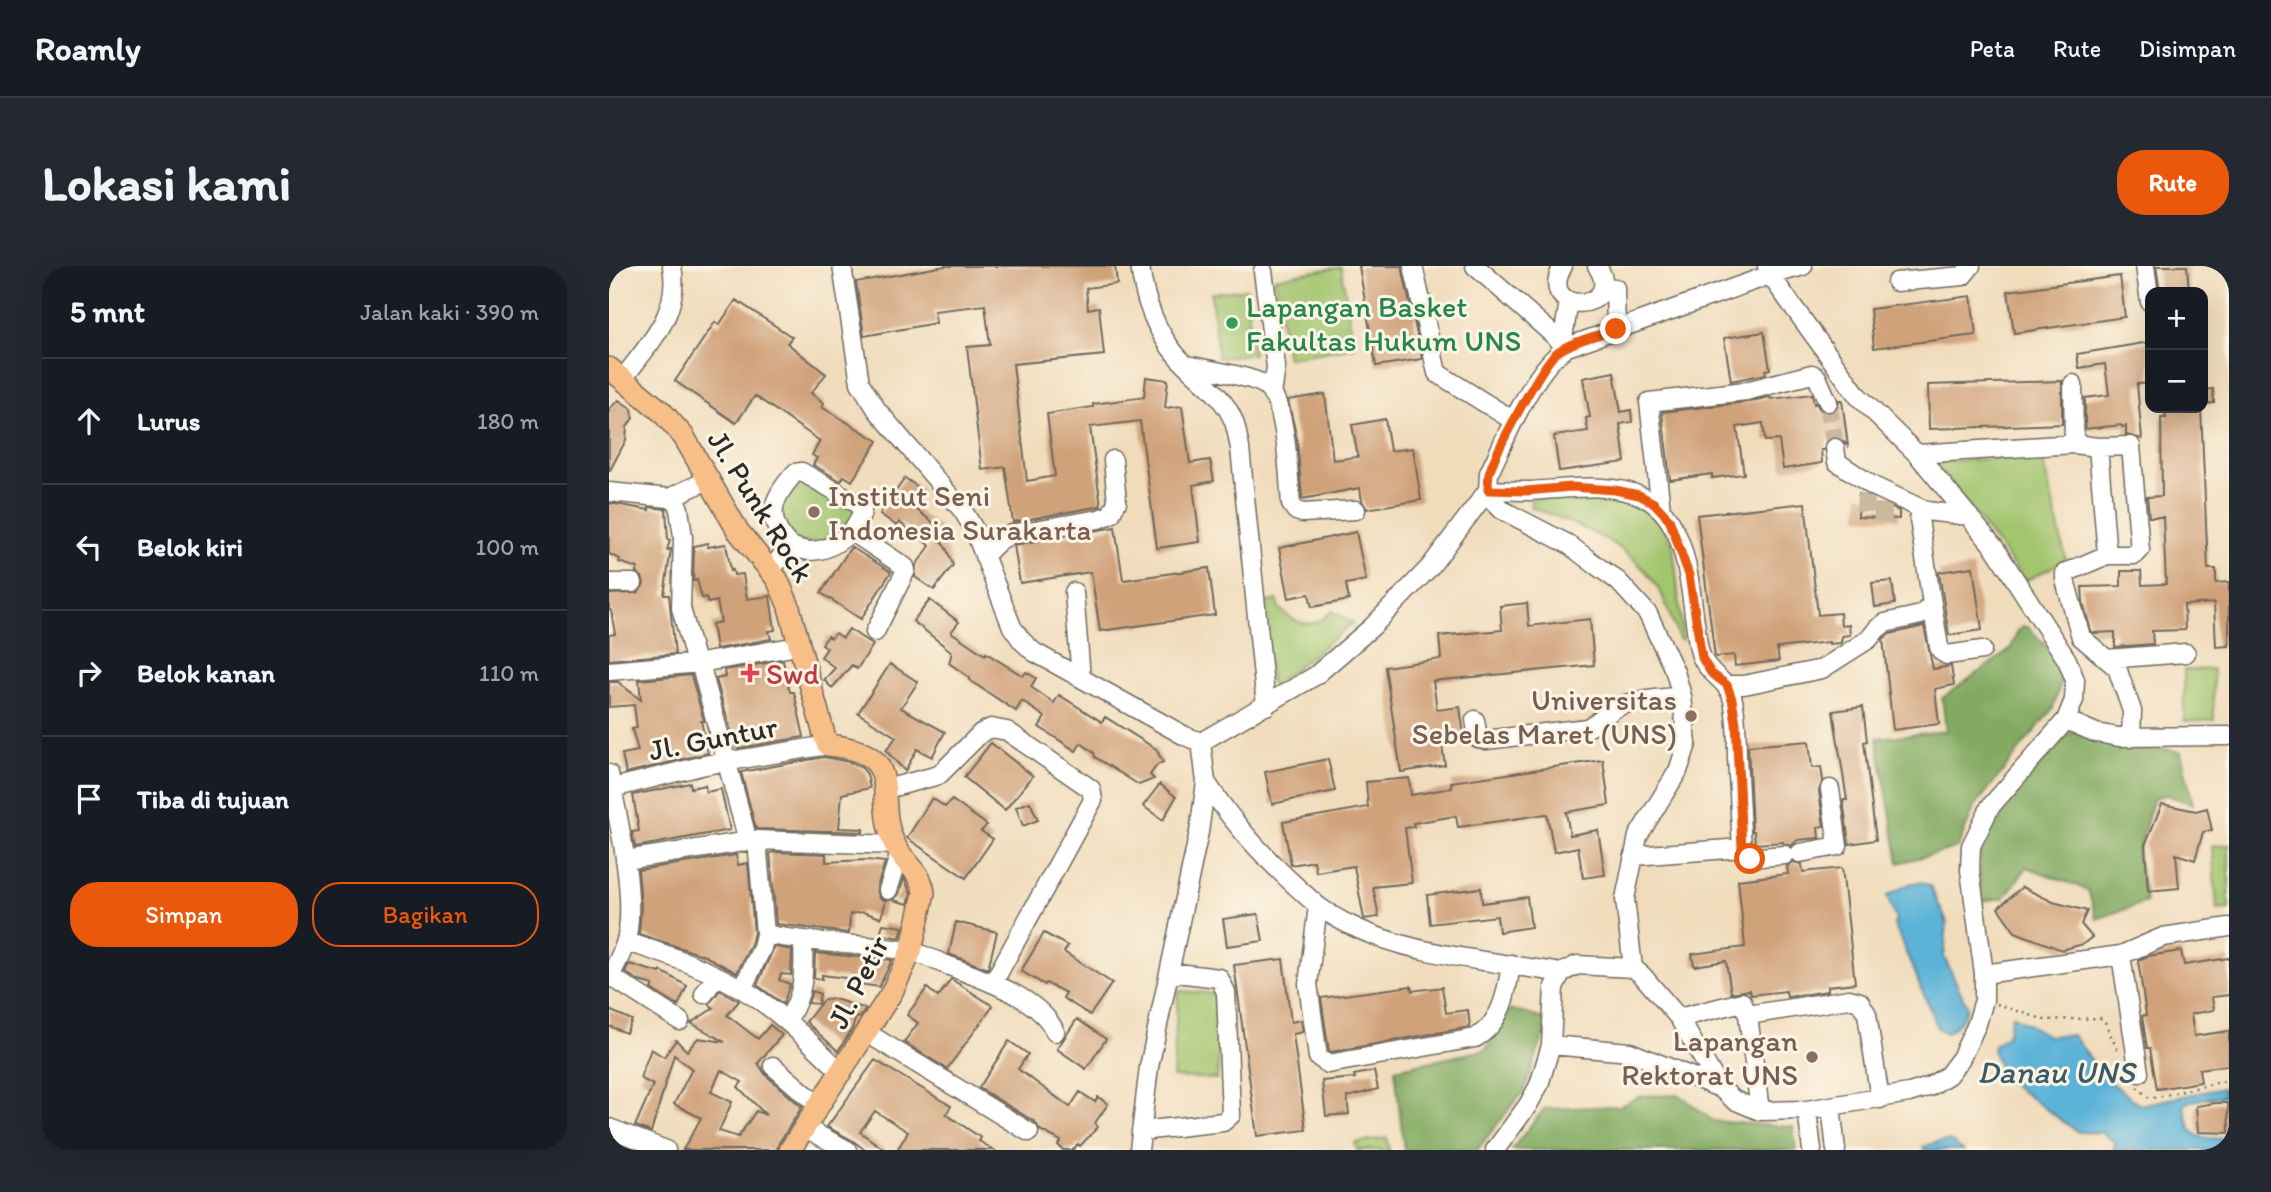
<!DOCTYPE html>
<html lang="id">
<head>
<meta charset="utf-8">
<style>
  body { margin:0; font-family:Itim,sans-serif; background:#242831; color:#f1f3f6 }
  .controls { position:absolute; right:21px; top:21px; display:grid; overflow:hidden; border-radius:14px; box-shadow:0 7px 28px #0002 }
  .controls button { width:63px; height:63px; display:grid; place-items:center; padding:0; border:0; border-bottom:2px solid #363941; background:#171b24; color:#f1f3f6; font:35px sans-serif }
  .stop { position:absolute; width:21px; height:21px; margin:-16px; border:5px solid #ea580c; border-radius:50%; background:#fff }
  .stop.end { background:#ea580c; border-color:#fff; box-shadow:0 2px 7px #0008 }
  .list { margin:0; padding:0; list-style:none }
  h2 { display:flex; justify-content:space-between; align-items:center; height:91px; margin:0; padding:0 28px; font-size:30px }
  h2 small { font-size:23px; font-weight:400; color:#9ea1a6 }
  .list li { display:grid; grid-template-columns:46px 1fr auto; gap:21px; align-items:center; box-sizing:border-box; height:126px; padding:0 28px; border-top:2px solid #363941 }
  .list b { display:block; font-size:26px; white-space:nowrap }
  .list em { font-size:23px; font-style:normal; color:#9ea1a6 }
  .actions { display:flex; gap:14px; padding:21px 28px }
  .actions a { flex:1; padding:16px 0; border:2px solid #ea580c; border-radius:28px; text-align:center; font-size:24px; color:#ea580c }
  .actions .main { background:#ea580c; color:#fff }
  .icon { flex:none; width:38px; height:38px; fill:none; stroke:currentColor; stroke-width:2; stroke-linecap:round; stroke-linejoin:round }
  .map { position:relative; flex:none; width:1620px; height:884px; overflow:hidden; border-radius:28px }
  header { display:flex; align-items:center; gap:42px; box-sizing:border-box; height:98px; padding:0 35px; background:#171b24; border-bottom:2px solid #363941 }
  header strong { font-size:33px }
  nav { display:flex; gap:38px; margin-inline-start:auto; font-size:24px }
  .intro { display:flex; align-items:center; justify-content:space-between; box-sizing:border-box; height:168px; padding:0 42px }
  h1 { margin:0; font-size:49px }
  .button { padding:18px 32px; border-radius:28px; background:#ea580c; color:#fff; font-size:24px; font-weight:700 }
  main { display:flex; gap:42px; padding:0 42px }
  aside { flex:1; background:#171b24; border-radius:28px; box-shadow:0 7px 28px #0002 }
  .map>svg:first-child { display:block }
</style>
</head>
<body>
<header>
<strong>Roamly</strong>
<nav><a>Peta</a><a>Rute</a><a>Disimpan</a></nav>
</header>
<div class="intro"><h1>Lokasi kami</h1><a class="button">Rute</a></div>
<main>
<aside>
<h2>5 mnt<small>Jalan kaki · 390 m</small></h2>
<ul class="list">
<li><svg class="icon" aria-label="ahead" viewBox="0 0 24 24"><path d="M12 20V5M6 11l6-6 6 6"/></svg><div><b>Lurus</b></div><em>180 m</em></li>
<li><svg class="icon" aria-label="left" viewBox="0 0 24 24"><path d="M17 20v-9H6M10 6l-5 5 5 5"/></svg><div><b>Belok kiri</b></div><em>100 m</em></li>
<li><svg class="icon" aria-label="right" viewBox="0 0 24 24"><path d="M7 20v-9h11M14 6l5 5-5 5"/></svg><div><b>Belok kanan</b></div><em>110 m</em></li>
<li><svg class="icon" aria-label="arrive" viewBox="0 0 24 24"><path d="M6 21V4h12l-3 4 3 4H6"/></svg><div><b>Tiba di tujuan</b></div></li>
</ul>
<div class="actions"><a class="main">Simpan</a><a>Bagikan</a></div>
</aside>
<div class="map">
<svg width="1620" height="884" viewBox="0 0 1620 884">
  <rect width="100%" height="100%" fill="#fcf5e5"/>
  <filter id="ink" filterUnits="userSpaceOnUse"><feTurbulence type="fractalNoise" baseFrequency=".0143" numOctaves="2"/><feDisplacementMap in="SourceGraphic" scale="14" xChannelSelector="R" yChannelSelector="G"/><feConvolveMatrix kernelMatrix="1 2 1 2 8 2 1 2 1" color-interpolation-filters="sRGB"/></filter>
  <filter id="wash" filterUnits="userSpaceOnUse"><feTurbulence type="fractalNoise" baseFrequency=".00686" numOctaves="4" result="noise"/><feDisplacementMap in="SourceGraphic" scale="28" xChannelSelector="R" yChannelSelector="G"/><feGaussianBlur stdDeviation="1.57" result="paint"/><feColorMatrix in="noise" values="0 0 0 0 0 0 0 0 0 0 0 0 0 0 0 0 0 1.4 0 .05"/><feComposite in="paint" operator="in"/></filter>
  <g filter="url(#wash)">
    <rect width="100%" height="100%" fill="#f0dcbb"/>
    <path fill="#a3c56e" stroke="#67784c" stroke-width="2" d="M732,1L745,81L678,92L665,12Z
      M637,23L644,88L609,92L602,27Z
      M1433,190L1457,294L1416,315L1326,196Z
      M190,210L244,242L245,248C231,268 196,294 176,264C173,258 172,249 170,243Z
      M953,225L1018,229L1047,247L1064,278L1074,374L1070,373C1064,358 1059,341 1052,327C1024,277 972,261 922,241V234Z
      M669,334V341C686,360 705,364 723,345L744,357L665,419H662L650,338Z
      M1604,403L1605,454L1575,455V404Z
      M1620,579V643L1608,644L1603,580Z
      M569,725L614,728L608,813L564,811Z
      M778,872L780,884H748L746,877Z"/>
    <path fill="#82aa61" stroke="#566a46" stroke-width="2" d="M1414,360L1420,362L1448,392L1453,413L1444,442L1366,540L1348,582L1290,597L1268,472L1337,465L1333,432L1401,384L1409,365Z
      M1464,465L1572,486L1584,538L1557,529L1545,532L1528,588L1537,636L1488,653L1479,624L1418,601L1395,632L1373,635L1371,633V574L1403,526L1456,470Z
      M901,743L938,754L939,757L916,823L868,884H795L786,803L876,784Z
      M1071,829L1104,855L1184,861L1187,884H902L935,843L1011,840L1032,830Z"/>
    <path fill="#5bb3d8" stroke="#436f82" stroke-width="2" d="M1311,616L1321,620L1338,656L1335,691L1358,740C1357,749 1346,763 1337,767L1329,762L1285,658L1287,654L1278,630L1300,618Z
      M1403,749L1439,770L1464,769L1494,810L1531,839L1614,822L1615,830L1581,835L1575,839C1583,876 1585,871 1620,873V884H1504L1507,877L1494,867L1469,866L1394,812L1384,785L1385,779L1398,770Z
      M1341,875L1354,884H1315L1314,881L1329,876Z"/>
    <g id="blocks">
      <path fill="#d0a27a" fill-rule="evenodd" d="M336,0H506L508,18L477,22L479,43L490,41L495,89L404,98L418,215L446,210L438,148L484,141V138L535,131L537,111L559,114L556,142L573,140L581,197L601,194L605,215L584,219L591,276L548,282L531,155L481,161L492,240L404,256L396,201L373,204L358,81L381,79L376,39L325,45L327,57L255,70L247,16Z
        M750,0H793L801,38L808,45L805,55L813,93L767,100Z
        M1547,0H1578L1580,26H1551Z
        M1511,10L1516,51L1405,67L1399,25Z
        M1362,30L1367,69L1265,82L1261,43Z
        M127,34L183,71L178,77L217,108L202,127L215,137L213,141L269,175L243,215L235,210L232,215L204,199L208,192L203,189L211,175L146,130L127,157L66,115L106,56L110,59Z
        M1155,66L1161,103L1156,104L1157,108L1122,115L1115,72Z
        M1541,76V117L1528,118L1533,173L1517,169V160L1513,161L1512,159L1476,163V132L1500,129L1496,98L1470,102L1468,88Z
        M1005,106L1012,146L1022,144L1023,156L1011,158L1016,196L950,205L945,170L979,165L977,152L981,151L974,112Z
        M1453,115V158L1320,163L1319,119Z
        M1604,123L1605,137L1594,138V124Z
        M716,128L724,194L749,191L743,159L776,153L781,185L804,182L812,234L758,243L753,235L751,222L693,233L688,173L679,134Z
        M1203,128L1205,138L1207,137L1212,145L1217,147L1228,143L1230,134H1233L1239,180L1230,171L1220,173L1215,184H1212L1213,197L1174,203L1170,174L1156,175L1154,157L1128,161L1135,208L1103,212V208L1061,214L1053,146L1138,136L1161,131L1162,133Z
        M10,134L23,143L24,152L18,161L17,174L0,206V143Z
        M1556,142H1592L1599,303H1607V317L1620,316V380L1607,381L1605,337L1575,339L1576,364L1543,365L1544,378L1506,381V366L1485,367L1482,365L1474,336L1473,321L1512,320V305H1532L1533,319L1557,318L1554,251H1540L1538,231L1553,230L1552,152H1557Z
        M296,212L313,224L302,239L332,263L328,269L338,284L344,299L325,324L306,311L307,299L321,280L290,256L288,260L271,248Z
        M1250,228L1263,232L1262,241L1283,242L1290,245V253L1249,251Z
        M0,237L40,244V241L57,243L59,274H61L58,284L62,283L55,329H60L66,388L0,394V369L6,368L2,344H0V328L29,327L35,318L33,311L27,306L29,302L10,296L11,293L0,288Z
        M1196,237L1209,349L1231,347L1232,359H1240L1241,369L1233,370L1232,377L1220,378V376L1168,382L1170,395L1126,400L1125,389L1106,391L1088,249Z
        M506,261L514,314L600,302L606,349L491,365L482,306L411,317L405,279Z
        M747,266L757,314L737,318L740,334L703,341L700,328L680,332L670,282Z
        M99,277V281L117,278L122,305L124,304L125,309L134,308L138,333L161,330L166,364L160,365L162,373L107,383L103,358L112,356L108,335L99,337L97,331L93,332L88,314L84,315L85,280Z
        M242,281L282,306L252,353L212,327Z
        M1364,301L1373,364L1340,369L1330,306Z
        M1283,315L1286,338L1266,341L1263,317Z
        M321,334L350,356L342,366L376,389L377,387L414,410L417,406L427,412L422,421L445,437L450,429L493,456L496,451L547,483L554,496L548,499L541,509L545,513L530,519L486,491L485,487L472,477L467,485L430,461L436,451L413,435L407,445L360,414L361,412L340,397L343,386L304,355Z
        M918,337L920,360L981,353L985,399L824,415L828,444L851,441L855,469L832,472L836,499L792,506L776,401L832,393L830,370L893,364L891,340Z
        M1315,360L1324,403L1342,400L1345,419L1326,423L1330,458L1284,464L1274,373L1281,368Z
        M240,363L264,379L248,403L243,399L223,422L215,414L226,402L212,391L218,382L213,378L219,370L222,372L226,367L234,372Z
        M174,394L176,405L175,406L181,426H185L195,471L130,482L126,480L107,413L116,411L115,404Z
        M281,398L309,416L292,442L336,466L323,491L308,483L296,505L277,485L287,471L249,447Z
        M82,409L95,455H92L99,487L17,507L13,488L29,485L23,463L28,462L25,439L0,441V416H9L32,434L30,414Z
        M1254,441L1258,475L1255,476L1267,574L1240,578L1234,534H1238L1224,445Z
        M1200,475L1203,502L1212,501L1214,514L1210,525L1215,560L1209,561L1210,572L1189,574L1182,580L1175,578L1174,576L1146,578L1145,565H1143L1139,480Z
        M382,477L424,510L396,544L355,511Z
        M215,491L241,496L253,502L258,508L261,522L233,528L230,562L254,563V566L147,563L132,506Z
        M719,493L726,525L663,538L656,506Z
        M994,494L1000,539L957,546L961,569L989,564L996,609L974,612L969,581L945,586L938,548L849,561L847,550L804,557L805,561L796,562L803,617L764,621L770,651L755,653L745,600L707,606L705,595L682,599L674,556L759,541L757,516L800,512L802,529L843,522L842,516Z
        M81,517L82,522L96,519L97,526L112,523L121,564L26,581L23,566L30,565L24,529Z
        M551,518L567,531L554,554L534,540Z
        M323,532L336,541L343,534L378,559L372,565L384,573L357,612L298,572Z
        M421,536L429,554L414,560L407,541Z
        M1553,538L1587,545L1598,542L1603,564L1594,566L1586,594L1567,588L1570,622L1539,625L1536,579Z
        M165,586L217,588V596L257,594L276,596L268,621L270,631L277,635L272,652L254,646L241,648L240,667L167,658L161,587Z
        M127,589L129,599L139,597L145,667L142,678L128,707L96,690L30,668L32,640L29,604Z
        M1185,596L1193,598L1194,606L1233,602L1246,717L1219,720V725L1178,731L1177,725L1142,729L1141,724L1122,727L1117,695L1085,700L1083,688L1136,681L1129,614L1179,608L1178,600Z
        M295,612L302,627L299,638L284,634L290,628Z
        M1413,621L1444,636L1478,645L1472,658L1483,671L1474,678L1453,684L1406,666L1389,642Z
        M872,622L873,637L918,631L922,661L890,666L888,650L821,658L818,629Z
        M649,648L654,675L618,680L614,653Z
        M347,656L388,666L379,703L340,688Z
        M274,658L294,661L291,672L271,668Z
        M435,667L459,680L455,686L503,717L481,749L454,732L457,727L437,717L436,719L412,705Z
        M165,681L183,684L182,709L172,708L170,714L181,718L174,738L148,719Z
        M1572,685L1575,699L1620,692V729L1603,731L1605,744L1582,748L1585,770L1620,765V799L1590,803L1592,816L1548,823L1541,782H1538L1533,750L1537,749L1529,694L1539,690Z
        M206,687L263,692L283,694L270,721L236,716L237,712L213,709V713L205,712Z
        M674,693L682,756L692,754L694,766L684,768L697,864L648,870L625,699Z
        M20,698L51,707L52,705L78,720L69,740L42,723L44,719L30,715L16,706Z
        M342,713L384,740L338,803L295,776L309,757L298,749L318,722L329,731Z
        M802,720L803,725L833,721L837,747L859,744L861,761L722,786L720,785L712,732Z
        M111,724L130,735L118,749L149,773L161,759L173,769L149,797L157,809L193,841L170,877L168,884H74L92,852L65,838L83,803L65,789L42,866L26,860L44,819L31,812L42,783L55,791L67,774L78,785L89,772L116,776L82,757L105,742L100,738ZM112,804L133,816L129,821L157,849L147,845L129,871L110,865L123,836L102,826Z
        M203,725L211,728L209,738L199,737Z
        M226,733L257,743L250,752L247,751L243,763L229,785L197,756L214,734Z
        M0,744L23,754L17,767L0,760Z
        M468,753L497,773L477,803L448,783Z
        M400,775L419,788L409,803L461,841L471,826L486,836L489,831L499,838L486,857L489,861L471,880L469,878L464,884H454L449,879L452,875L431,864L426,856L370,822Z
        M266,794L342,840L337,848L372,872L370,875L385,884H288L299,866L266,845L251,866L276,884H256L243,874L218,861Z
        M765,805L769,823L738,831L740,848L717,850L713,815L746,812L745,809Z
        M1607,837H1619L1620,867L1589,866L1587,840Z"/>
    </g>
  </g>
  <g filter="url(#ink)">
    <use href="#blocks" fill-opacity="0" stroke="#70695d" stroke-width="2"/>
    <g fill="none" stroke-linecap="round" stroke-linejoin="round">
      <path stroke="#c9b99e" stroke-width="18" stroke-dasharray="18 9" stroke-linecap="butt" d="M1219,136L1226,182
        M1257,228L1256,246L1286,247"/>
      <defs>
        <path id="minor" d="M233,0L251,117L268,144L354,245L365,263L403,361L413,375L425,386L576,470L592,476
          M531,0C535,33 546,64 568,90C587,112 614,127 625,156C628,164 629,174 631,182L657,440
          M804,0L812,35
          M866,0L958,81
          M954,0C925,51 1019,47 988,0
          M1536,0L1541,36
          M654,5L667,101L663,129
          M1287,16L1354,10L1362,0
          M994,20L1006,22L1007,63
          M816,53L828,107L905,155
          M953,78L960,35
          M577,99C596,103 641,110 656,119C679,136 679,211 682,238L687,245L694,247L747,244
          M13,114C40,77 72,48 63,0
          M1464,118L1465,178
          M1489,181L1522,180L1531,284L1526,289H1498
          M1226,182L1228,196L1264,220L1317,245
          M1308,188L1465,178L1489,181L1498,289L1456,307V314L1472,371L1508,402L1523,445L1522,472
          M879,224C893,224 907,225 921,225C956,223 998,216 1032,230C1077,249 1080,314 1086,356C1088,367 1088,382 1093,392C1101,410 1119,414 1124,434C1128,453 1128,473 1128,492C1130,522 1131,552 1133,582L1139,592L1176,589
          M0,226L60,232L101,213
          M66,232L70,243L74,271L72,342L87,397
          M1052,244L1040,136L1137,125L1203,108L1208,111L1219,136
          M242,265L296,301L297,304L266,366
          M375,290L390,275L402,268L490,253L502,248L508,236L504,194
          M162,305L180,279C155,253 163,232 186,207L193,206L249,238L253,245C250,265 222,285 202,285C195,285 187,282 180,279
          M0,317H24
          M465,326L472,412
          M1323,338L1330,381L1333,386L1338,389L1373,384
          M1497,393L1577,387
          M91,397L139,575
          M0,405L91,397L189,380
          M1118,419H1135L1213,403L1260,373L1268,363L1276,357L1312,349L1323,338L1310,253L1313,247L1317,245L1360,250
          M866,454L869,472L877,474L978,462C991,456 998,445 1011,440C1029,433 1054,433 1073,430
          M1457,454L1487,467L1510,471L1620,470
          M0,508C9,550 29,637 16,678C12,690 6,701 0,712
          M597,516C629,565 665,602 709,640L699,718L709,791L719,798L866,772C893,757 898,726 902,698
          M0,523L96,499L219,479
          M277,523L330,509L372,467L382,462L398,465L482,523L484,534L384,717
          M1191,587L1229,580L1221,523
          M1025,590L1133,582
          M16,594L148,574L286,579
          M279,624L291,587
          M709,640C719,647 730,654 741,659C803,690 885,695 952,707
          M156,668C203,678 252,677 300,685C311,687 323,693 335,698C368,711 432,731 446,766
          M17,676C66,690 119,710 160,741C186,760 209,784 233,807
          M1512,689L1530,807
          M1024,702L1016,633L1029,570L1069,505L1078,478L1073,430L1066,406L1039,348L1009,315L988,300L959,278L893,244L883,234L879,224L880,207C898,170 924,103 958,81L1161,9L1194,0
          M1375,708L1512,689L1554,671L1620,661
          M1,710L71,755
          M133,723L153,682L156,668L148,574
          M95,728L107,710
          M1139,749L1240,733L1251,736L1258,748L1271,833
          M1070,752L1133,736L1139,749L1151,845
          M178,755C196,726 195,708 194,675
          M258,767L420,866
          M942,779L1021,786L1111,822
          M164,800L210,840
          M1222,840L1227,884
          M1198,844L1203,884
          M0,862L57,884
          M196,862L238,884
          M532,865L614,856L622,849L617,726L610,712L560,706
          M530,884L540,801L590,566L597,516L592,476L706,410L763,361L821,301L879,224
          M886,884L919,839L930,819L942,779L945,721L952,707L968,699L1024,702L1033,709L1070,752L1111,822L1125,834L1151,845L1198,844L1300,827L1320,821L1339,809L1352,792L1368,758L1375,734V708L1361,604L1362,580L1381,541L1457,454L1465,434L1466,414L1458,394L1385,281L1308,188L1249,130L1161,9L1158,0"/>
        <path id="major" d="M0,102L53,146L75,171L129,265L168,313L179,338L216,472L219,479C303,487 261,532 287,581C296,598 313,606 315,627L302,685L283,726L181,884"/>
      </defs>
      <use href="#minor" stroke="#70695d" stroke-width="21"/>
      <use href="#major" stroke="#70695d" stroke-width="24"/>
      <path stroke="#70695d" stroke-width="2.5" stroke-dasharray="2 5" stroke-linecap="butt" d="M1388,738L1436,754L1491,752L1496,756L1510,788
        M1528,821L1540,832H1544L1620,814"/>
      <use href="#minor" stroke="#fff" stroke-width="18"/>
      <use href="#major" stroke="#f7be88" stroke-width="21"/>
    </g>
  </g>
  <g fill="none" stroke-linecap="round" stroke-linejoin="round" filter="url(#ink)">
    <path stroke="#ea580c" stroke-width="9" d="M1007,63C988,70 962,75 946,88C932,101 885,188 880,208C879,213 879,219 879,224L917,225L962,221L1006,224L1030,229L1045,237L1060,253L1080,309L1093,392L1102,407L1118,419L1123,433L1127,457L1133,582L1141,593"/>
  </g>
  <circle fill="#2e9e5b" stroke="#fcf5e5" stroke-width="2.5" cx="623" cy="57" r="7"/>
  <g fill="#8d6e63" stroke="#fcf5e5" stroke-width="2.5">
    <circle cx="205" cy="246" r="7"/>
    <circle cx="1082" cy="450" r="7"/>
    <circle cx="1203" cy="791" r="7"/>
  </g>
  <path fill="#e0444e" stroke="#fcf5e5" stroke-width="2.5" d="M137.5 396.5h7v7h7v7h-7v7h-7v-7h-7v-7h7z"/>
  <g text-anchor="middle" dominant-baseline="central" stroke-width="6" stroke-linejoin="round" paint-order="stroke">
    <g font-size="30" fill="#27864d" stroke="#fcf5e5" text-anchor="start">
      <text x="637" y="40">Lapangan Basket<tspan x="637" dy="34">Fakultas Hukum UNS</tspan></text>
    </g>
    <g font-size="30" fill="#785e54" stroke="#fcf5e5" text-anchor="end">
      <text x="219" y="229" text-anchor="start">Institut Seni<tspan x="219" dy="34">Indonesia Surakarta</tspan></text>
      <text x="1068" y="433">Universitas<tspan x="1068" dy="34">Sebelas Maret (UNS)</tspan></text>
      <text x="1189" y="774">Lapangan<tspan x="1189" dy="34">Rektorat UNS</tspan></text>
    </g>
    <g font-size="30" fill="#2b2b2b" stroke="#fcf5e5">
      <text transform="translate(152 240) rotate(58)">Jl. Punk Rock</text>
      <text transform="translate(104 472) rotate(-11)">Jl. Guntur</text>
      <text transform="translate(249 716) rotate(-63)">Jl. Petir</text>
    </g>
    <g font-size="30" fill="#be3a42" stroke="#fcf5e5" text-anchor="start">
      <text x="157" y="407">Swd</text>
    </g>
    <g font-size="32" font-style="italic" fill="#3c5b68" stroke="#fcf5e5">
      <text x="1447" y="806">Danau UNS</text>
    </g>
  </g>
</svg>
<div class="controls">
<button>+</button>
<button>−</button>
</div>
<div class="stop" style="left:1141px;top:593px"></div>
<div class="stop end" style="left:1007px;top:63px"></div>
</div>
</main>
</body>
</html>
